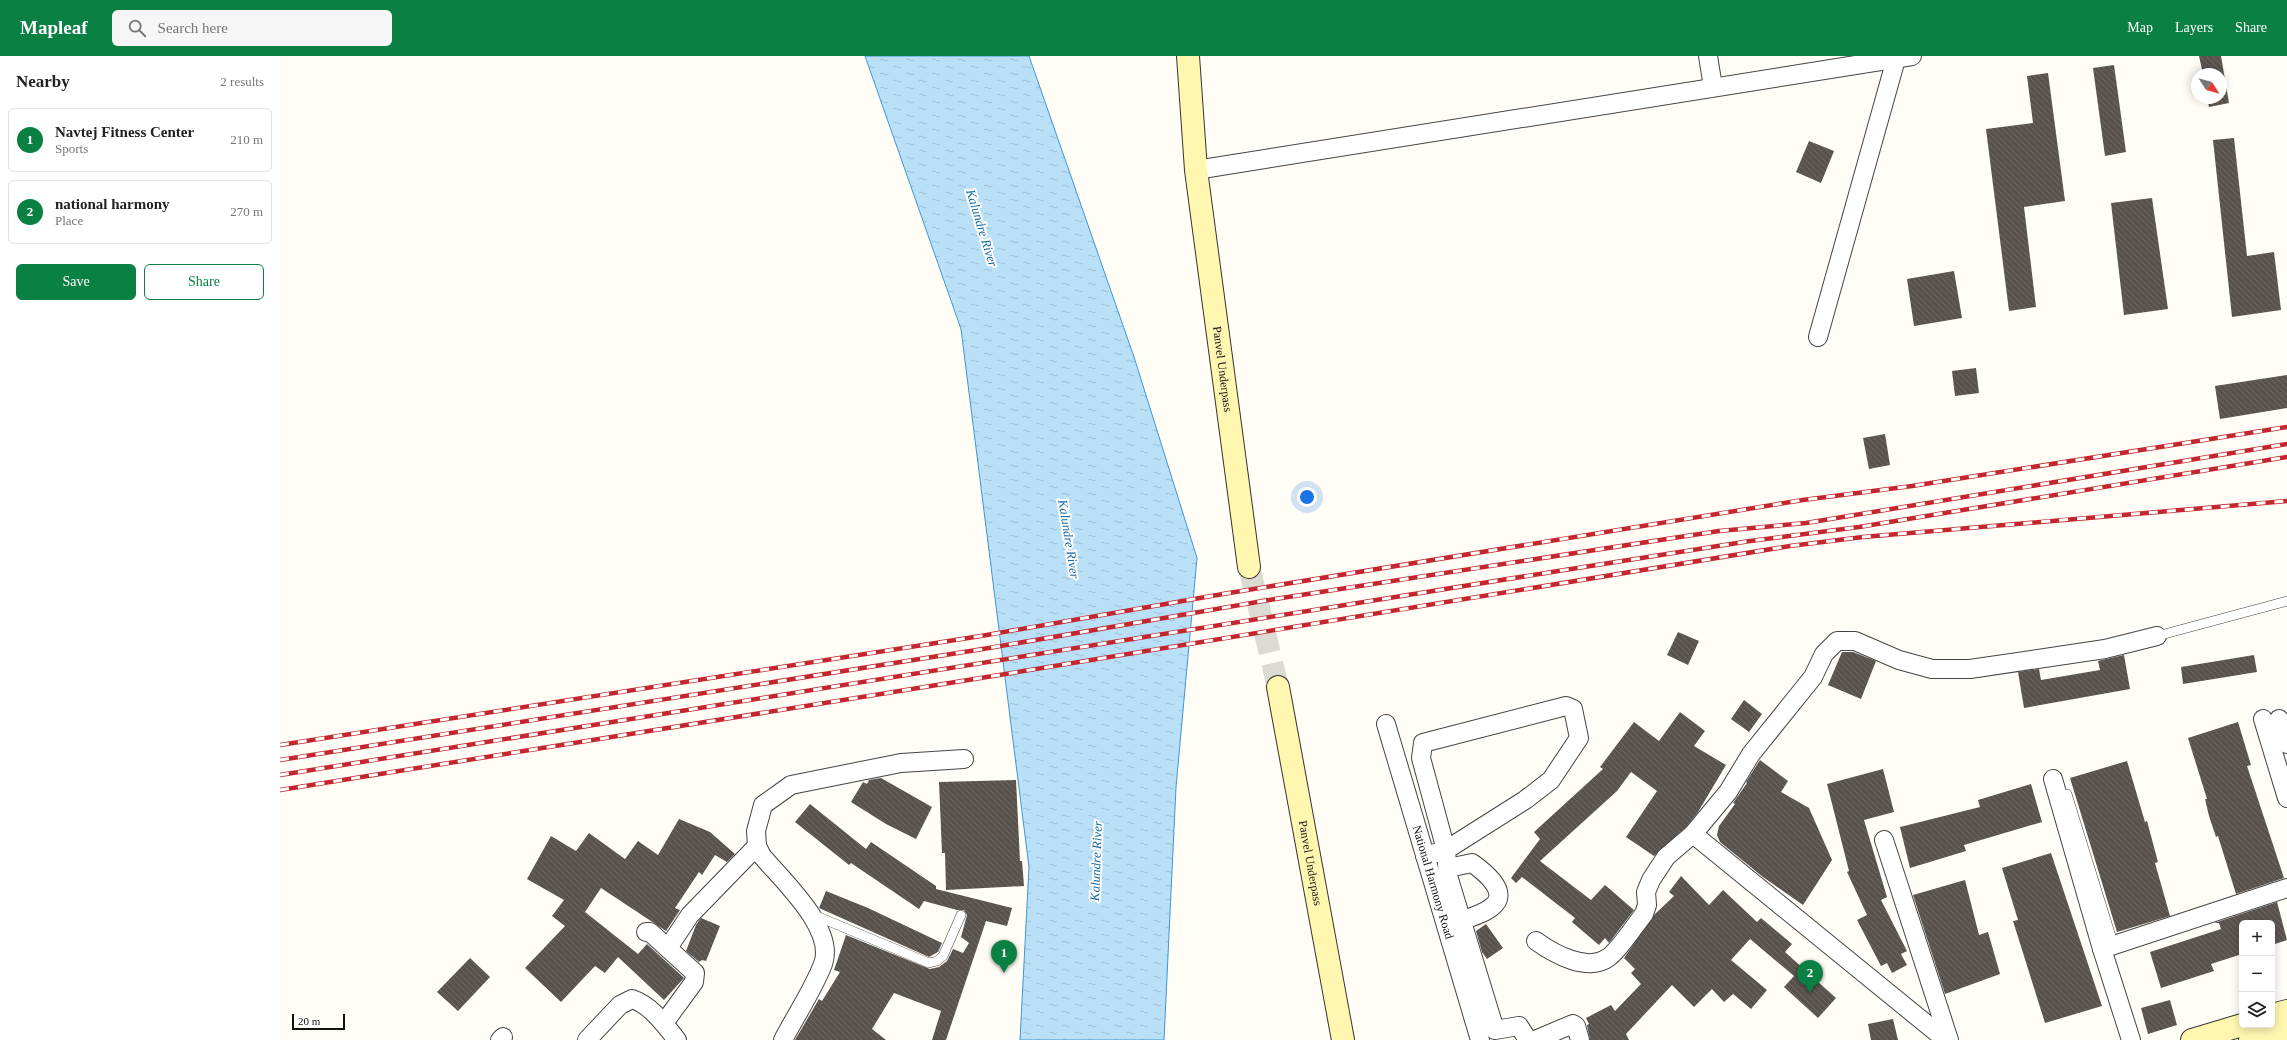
<!DOCTYPE html>
<html lang="en">
<head>
<meta charset="utf-8">
<style>
  body { margin:0; font-family:"Times New Roman",serif; background:#f6f6f6; color:#222 }
  .controls { position:absolute; right:12px; bottom:12px; display:grid; overflow:hidden; border-radius:6px; box-shadow:0 2px 10px #0003 }
  .controls button { width:36px; height:36px; display:grid; place-items:center; padding:0; border:0; border-bottom:1px solid #e0e0e0; background:#fff; color:#222; font:20px sans-serif }
  .compass { position:absolute; left:1911px; top:12px; width:36px; height:36px; border-radius:50%; background:#fff; box-shadow:0 2px 10px #0003; rotate:126deg }
  .scale { position:absolute; left:12px; bottom:10px; width:53px; box-sizing:border-box; padding-left:4px; border:2px solid #111; border-top:0; font-size:11px; line-height:14px; white-space:nowrap; color:#111; -webkit-text-stroke:3px #fff; paint-order:stroke }
  .you { position:absolute; left:1027px; top:441px; width:14px; height:14px; margin:-10px; border:3px solid #fff; border-radius:50%; background:#1a73e8; box-shadow:0 0 0 6px #1a73e833 }
  .badge { display:grid; place-items:center; width:26px; height:26px; border-radius:50%; background:#0b8043; color:#fff; font-size:13px; font-weight:700 }
  .pin { position:absolute; translate:-50% -33px; filter:drop-shadow(0 1px 2px #0008) }
  .pin::after { content:''; position:absolute; top:21px; width:14px; height:12px; background:inherit; clip-path:polygon(0 0,100% 0,50% 100%) }
  .list { margin:0; padding:0; list-style:none }
  h2 { display:flex; justify-content:space-between; align-items:center; height:52px; margin:0; padding:0 16px; font-size:17px }
  h2 small { font-size:13px; font-weight:400; color:#767676 }
  .list li { display:grid; grid-template-columns:26px 1fr auto; gap:12px; align-items:center; box-sizing:border-box; height:64px; margin:0 8px 8px; padding:0 8px; border:1px solid #e0e0e0; border-radius:6px }
  .list b { display:block; font-size:15px; white-space:nowrap }
  .list p { margin:0; font-size:13px; white-space:nowrap; color:#767676 }
  .list em { font-size:13px; font-style:normal; color:#767676 }
  .actions { display:flex; gap:8px; padding:12px 16px }
  .actions a { flex:1; padding:9px 0; border:1px solid #0b8043; border-radius:6px; text-align:center; font-size:14px; color:#0b8043 }
  .actions .main { background:#0b8043; color:#fff }
  .icon { flex:none; width:22px; height:22px; fill:none; stroke:currentColor; stroke-width:2; stroke-linecap:round; stroke-linejoin:round }
  .map { position:relative; flex:none; width:2007px; height:984px; overflow:hidden }
  header { display:flex; align-items:center; gap:24px; box-sizing:border-box; height:56px; padding:0 20px; background:#0b8043; color:#fff }
  header strong { font-size:19px }
  nav { display:flex; gap:22px; margin-inline-start:auto; font-size:14px }
  .search { width:280px; height:36px; background:#f6f6f6; display:flex; align-items:center; gap:10px; box-sizing:border-box; padding:0 14px; border-radius:6px; color:#767676; font-size:15px }
  main { display:flex }
  aside { flex:1; background:#fff }
  .map>svg:first-child { display:block }
</style>
</head>
<body>
<header>
<strong>Mapleaf</strong>
<div class="search"><svg class="icon" aria-label="search" viewBox="0 0 24 24"><circle cx="10" cy="10" r="6"/><path d="M15 15l6 6"/></svg>Search here</div>
<nav><a>Map</a><a>Layers</a><a>Share</a></nav>
</header>
<main>
<aside>
<h2>Nearby<small>2 results</small></h2>
<ul class="list">
<li><span class="badge">1</span><div><b>Navtej Fitness Center</b><p>Sports</p></div><em>210 m</em></li>
<li><span class="badge">2</span><div><b>national harmony</b><p>Place</p></div><em>270 m</em></li>
</ul>
<div class="actions"><a class="main">Save</a><a>Share</a></div>
</aside>
<div class="map">
<svg width="2007" height="984" viewBox="0 0 2007 984">
  <defs>
    <pattern id="water-ripples" width="26" height="14" patternUnits="userSpaceOnUse"><rect width="26" height="14" fill="#b9e0f7"/><path d="M2 4q2-2 4 0t4 0M15 11q2-2 4 0t4 0" fill="none" stroke="#9ebfd3"/></pattern>
    <pattern id="building-back-hatch" width="6" height="6" patternUnits="userSpaceOnUse"><rect width="6" height="6" fill="#5a524d"/><path d="M-1 5l2 2M0 0l6 6M5-1l2 2" fill="none" stroke="#6d6662"/></pattern>
  </defs>
  <rect width="100%" height="100%" fill="#fffdf5"/>
  <path fill="url(#water-ripples)" stroke="#3f96cf" d="M585,0H749L854,301L917,502L896,731L884,984H740L749,811L681,273Z"/>
  <path fill="url(#building-back-hatch)" d="M1919,0H1941L1949,47L1929,51L1927,42H1941V18H1923Z
    M1834,9L1846,96L1825,100L1813,12Z
    M1768,17L1785,145L1744,151L1756,251L1729,255L1706,73L1753,67L1747,20Z
    M1954,82L1967,200L1994,196L2001,254L1952,261L1933,84Z
    M1529,85L1554,95L1541,127L1516,116Z
    M1872,142L1888,253L1844,259L1831,147Z
    M1674,215L1682,262L1634,270L1627,223Z
    M1696,312L1699,337L1675,340L1672,315Z
    M2007,319V352L1940,363L1935,330Z
    M1605,378L1610,409L1589,413L1583,382Z
    M1398,576L1419,585L1408,609L1387,599Z
    M1562,596H1573L1596,605L1581,643L1548,629Z
    M1844,599L1850,633L1744,652L1738,616L1759,613L1761,624L1820,614L1818,605Z
    M1974,599L1977,616L1903,628L1901,611Z
    M1464,644L1482,658L1469,676L1451,663Z
    M1400,656L1425,675L1414,690L1446,709L1418,756L1406,771L1374,800L1346,781L1377,735L1351,716L1337,735L1260,805L1311,844L1325,829L1354,854L1329,887L1325,882L1319,889L1292,866L1295,862L1242,821L1236,827L1231,822L1260,783L1254,776L1323,713L1320,711L1354,666L1379,685Z
    M1958,666L1971,709L1967,710L2004,822L1956,838L1938,780L1936,781L1929,760L1925,743H1927L1908,682Z
    M1480,704L1508,725L1501,736L1529,752L1552,804L1523,849L1483,821L1440,786L1437,779L1439,770L1455,748L1453,747L1467,727L1466,726Z
    M1847,705L1865,766L1867,765L1878,806L1875,807L1890,860L1837,876L1790,722Z
    M1603,713L1614,756L1584,764L1607,841L1601,844L1627,895L1621,898L1627,909L1612,917L1607,907L1601,910L1577,864L1587,859L1567,816L1569,815L1547,728Z
    M601,722L652,751L636,783L606,768L571,746L583,726L587,728L589,724Z
    M736,724L740,805H742L744,830L666,834L665,797H662L659,726Z
    M1751,728L1762,766L1684,789L1686,795L1630,812L1620,771L1700,751L1698,744Z
    M530,748L586,793L591,786L656,830V833L732,852L727,870L706,865L666,984H652L661,955L614,937L592,973L606,984H515L539,943L542,945L560,916L554,914L566,879L650,913L659,911L667,905L673,893L683,897L689,887L681,881L687,859L684,854H677L644,845L639,853L571,807L569,809L515,766Z
    M399,763L430,776L455,798L447,806L435,799L422,819L419,816L395,852L400,854L386,875L321,832L305,856L358,898L367,888L404,922L384,944L338,901L325,917L315,910L281,946L245,912L285,870L272,860L284,844L247,823L271,780L296,795L309,777L345,803L358,785L378,799Z
    M1771,797L1822,950L1765,967L1733,865L1738,864L1722,812Z
    M1401,820L1429,849L1443,834L1477,866L1481,862L1512,888L1505,896L1556,942L1538,962L1504,931L1514,920L1470,883L1451,904L1487,934L1471,953L1453,938L1444,946L1432,933L1414,951L1392,929L1346,978L1349,984H1310L1307,969L1309,968L1306,962L1331,949L1335,955L1361,928L1351,917L1355,913L1344,902L1375,858L1394,840L1389,836Z
    M1685,824L1699,879L1708,876L1720,918L1665,938L1633,839Z
    M546,835L588,852L662,887L658,896L649,901L539,852Z
    M1997,846L2007,884L1992,889V867H1962V898L1931,908L1934,915L1881,932L1870,896L1941,873L1939,867H1934Z
    M421,862L440,870L426,905L422,904L419,906L406,895L416,869Z
    M1206,868L1223,892L1207,903L1202,896L1196,875Z
    M190,902L210,921L178,955L157,936Z
    M1890,944L1897,969L1868,978L1861,952Z
    M1613,963L1618,984H1591L1588,968Z"/>
  <g fill="none" stroke-linecap="round" stroke-linejoin="round">
    <path stroke="#dbdad3" stroke-width="22" stroke-dasharray="22 11" stroke-linecap="butt" d="M969,511L998,631"/>
    <defs>
      <path id="lane" d="M1877,580L2007,545
        M1787,738L1834,890
        M534,859L649,907L657,905L663,900L681,859"/>
      <g id="street">
        <path d="M1428,0L1433,31"/>
        <path d="M916,114L1632,0"/>
        <path d="M1538,281L1616,3"/>
        <path d="M1983,663L2007,742"/>
        <path d="M1999,663L2007,688"/>
        <path id="s1" d="M1106,668L1200,984"/>
        <path d="M1773,723L1822,893L1851,984"/>
        <path d="M1413,778L1666,984"/>
        <path d="M1604,784L1669,984"/>
        <path d="M1145,800L1166,794L1245,744L1271,724L1299,682L1293,653L1286,650L1143,687L1141,702L1166,794L1168,820L1215,974L1239,970L1248,984"/>
        <path d="M1168,812L1192,807C1202,814 1228,834 1215,848C1207,857 1193,860 1182,865"/>
        <path d="M366,876H370L415,917L414,926L384,967"/>
        <path d="M1256,885C1274,898 1308,917 1329,901C1340,893 1355,869 1364,858L1367,849L1366,836L1371,824L1386,801L1413,778L1448,736L1471,698L1533,621L1544,598L1557,585H1575L1619,604L1652,613H1690L1825,593L1877,580"/>
        <path d="M388,892L410,859L477,790"/>
        <path d="M1822,893L2007,832"/>
        <path d="M220,984L223,981"/>
        <path d="M307,984L340,949L352,943C371,949 385,969 397,984"/>
        <path d="M503,984C516,959 533,934 543,908C556,873 502,824 482,800L477,790L476,775L483,749L511,729L621,707L684,703"/>
        <path d="M1255,984L1293,968L1296,970L1300,984"/>
      </g>
      <g id="secondary">
        <path id="s2" d="M908,0L916,114L969,511"/>
        <path id="s3" d="M998,631L1063,984"/>
        <path d="M1992,959L2007,955"/>
        <path d="M1912,984L1962,969"/>
        <path d="M1970,984L2007,973"/>
      </g>
    </defs>
    <use href="#lane" stroke="#444" stroke-width="10"/>
    <use href="#street" stroke="#444" stroke-width="20"/>
    <use href="#secondary" stroke="#333" stroke-width="24"/>
    <use href="#lane" stroke="#fff" stroke-width="9"/>
    <use href="#street" stroke="#fff" stroke-width="18"/>
    <use href="#secondary" stroke="#fff6b0" stroke-width="22"/>
    <defs>
      <path id="rail" d="M0,689L701,580L943,538L1523,444L1632,430L2007,371
        M0,704L703,593L995,543L1439,475L1526,467L2007,388
        M0,719L1272,516L1470,485L1579,471L2007,401
        M0,734L707,621L1510,490L1583,481L2007,445"/>
    </defs>
    <use href="#rail" stroke="#c4262e" stroke-width="4.5"/>
    <use href="#rail" stroke="#fff" stroke-width="3" stroke-dasharray="9" stroke-linecap="butt"/>
  </g>
  <g text-anchor="middle" dominant-baseline="central" stroke-width="4" stroke-linejoin="round" paint-order="stroke">
    <g font-size="12" fill="#111" stroke="#fff">
      <text stroke="none"><textPath href="#s2" startOffset="315">Panvel Underpass</textPath></text>
      <text stroke="none"><textPath href="#s3" startOffset="179">Panvel Underpass</textPath></text>
      <text stroke="none"><textPath href="#s1" startOffset="165">National Harmony Road</textPath></text>
    </g>
    <g font-size="13" font-style="italic" fill="#1768a6" stroke="#fff">
      <text transform="translate(702 172) rotate(73)">Kalundre River</text>
      <text transform="translate(789 483) rotate(81)">Kalundre River</text>
      <text transform="translate(816 805) rotate(-88)">Kalundre River</text>
    </g>
  </g>
</svg>
<div class="controls">
<button>+</button>
<button>−</button>
<button><svg class="icon" aria-label="layers" viewBox="0 0 24 24"><path d="M12 4l9 5-9 5-9-5zM3 14l9 5 9-5"/></svg></button>
</div>
<svg class="compass" viewBox="-18 -18 36 36"><path d="M0-13l5 13h-10z" fill="#e53935"/><path d="M0 13l5-13h-10z" fill="#767676"/></svg>
<div class="scale">20 m</div>
<div class="you"></div>
<div class="pin badge" style="left:724px;top:917px">1</div>
<div class="pin badge" style="left:1530px;top:937px">2</div>
</div>
</main>
</body>
</html>
